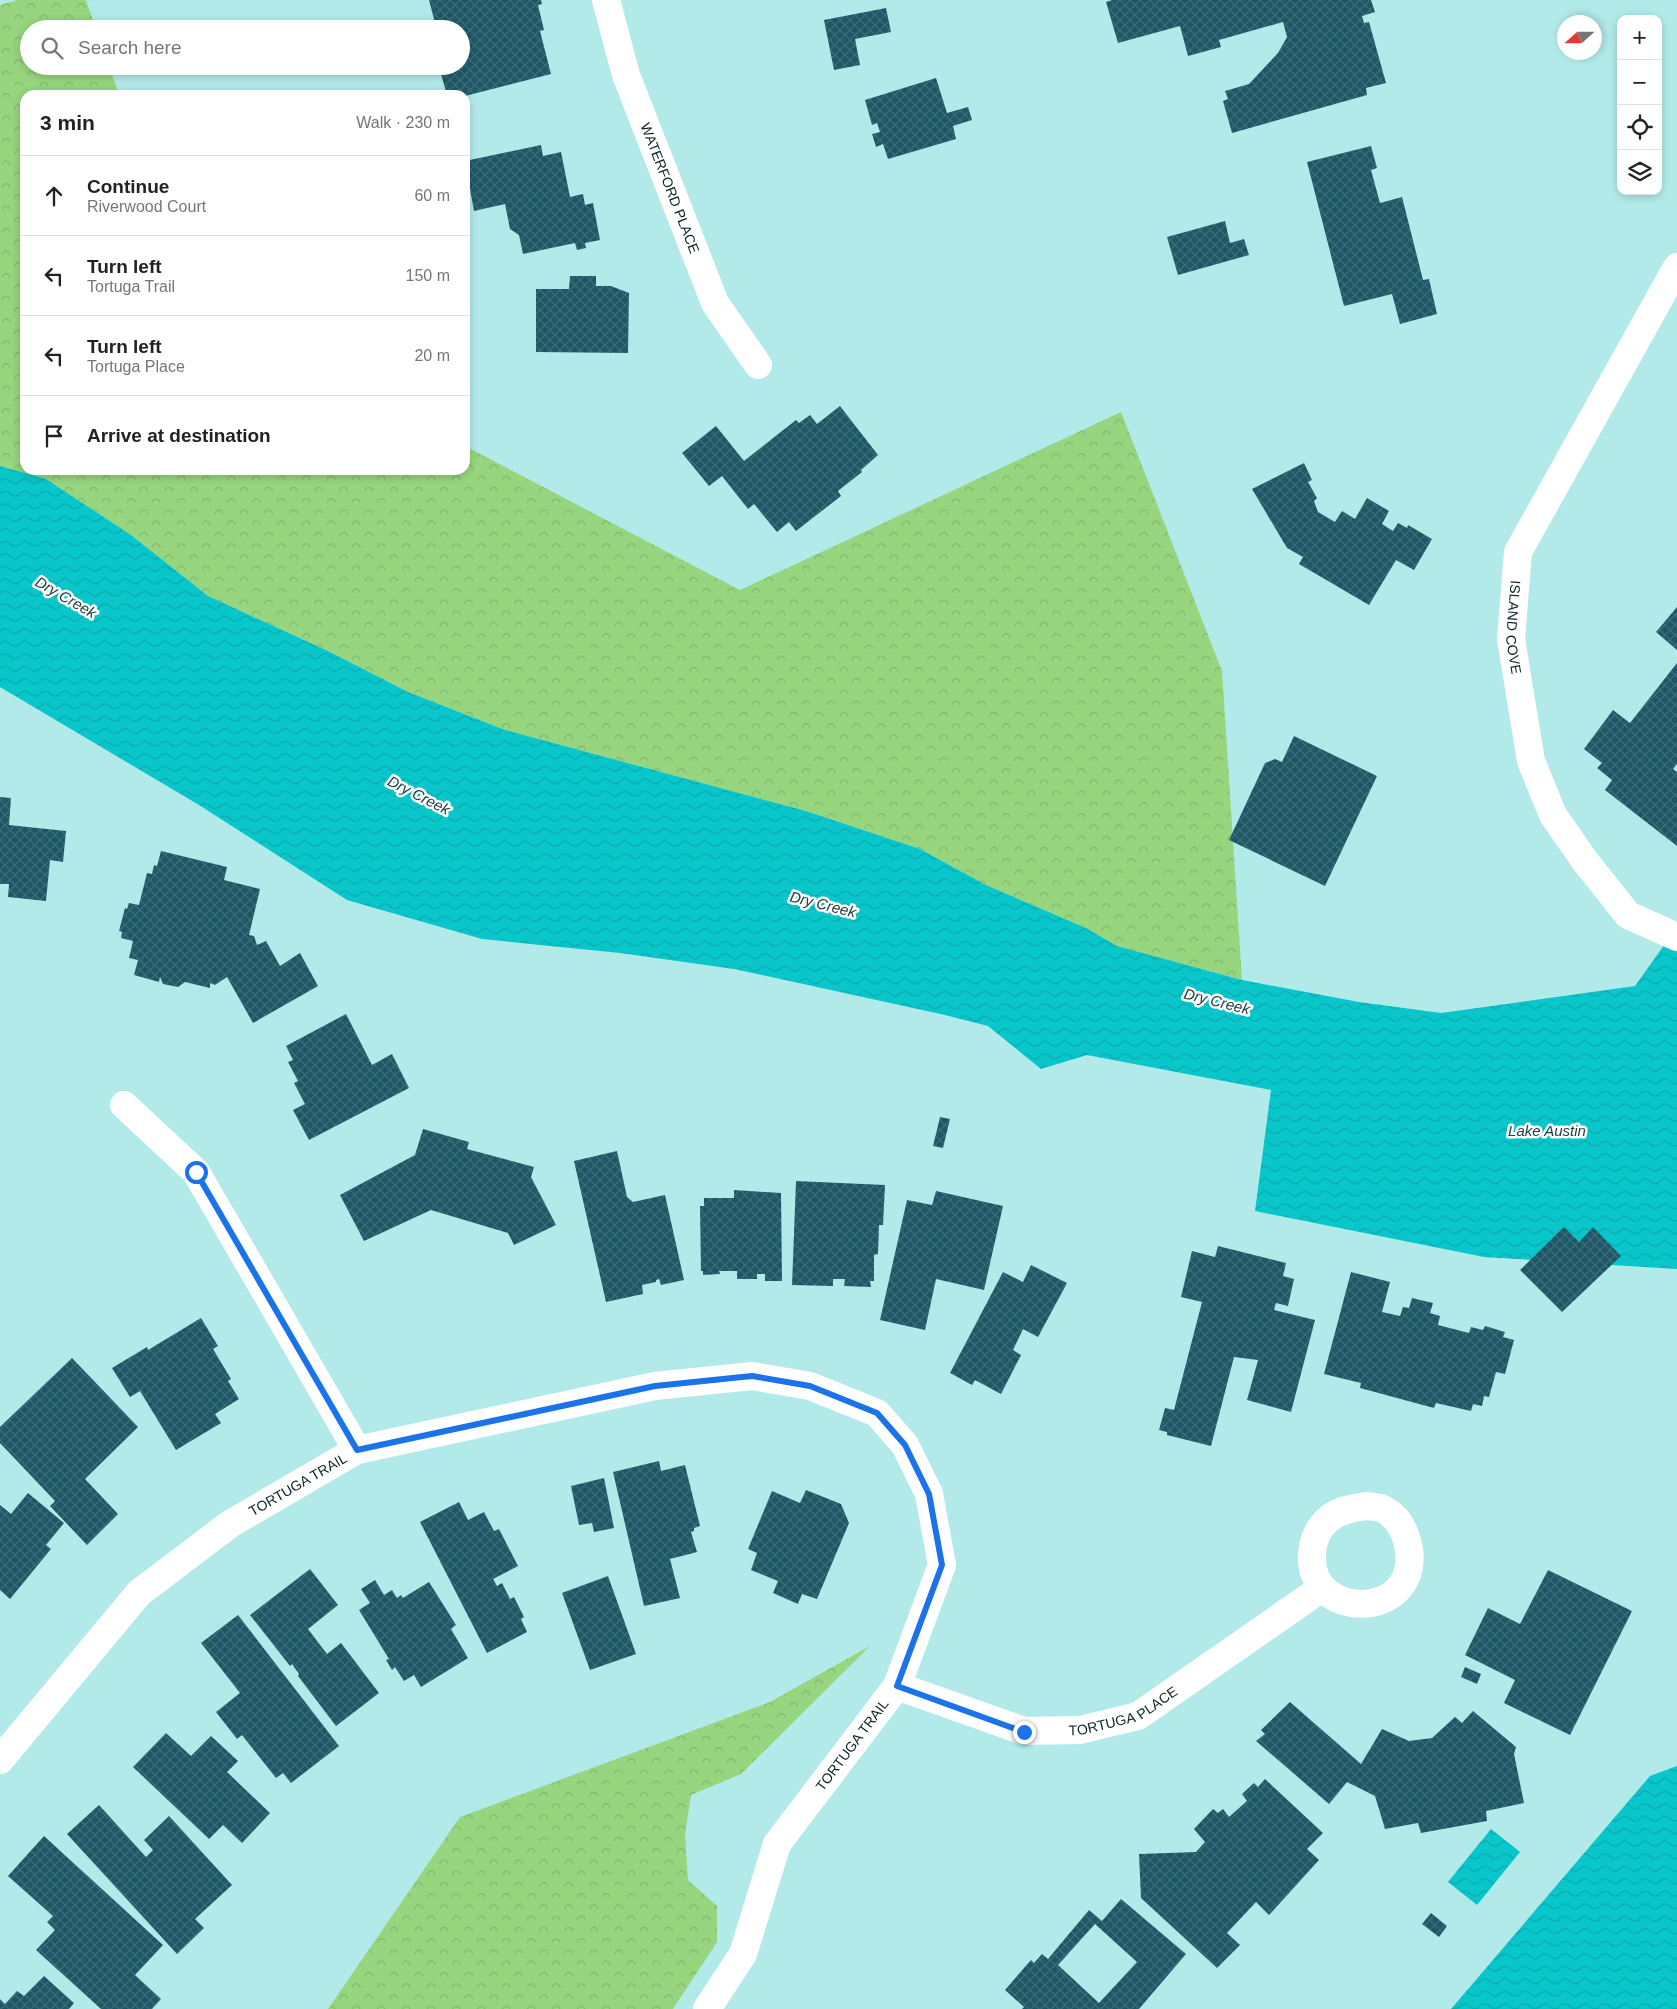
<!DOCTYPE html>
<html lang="en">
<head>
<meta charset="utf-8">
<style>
  body { margin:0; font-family:Helvetica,sans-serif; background:#f2f2f2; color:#222 }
  .controls { position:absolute; right:15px; top:15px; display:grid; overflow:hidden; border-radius:10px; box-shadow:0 2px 8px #0003 }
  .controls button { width:45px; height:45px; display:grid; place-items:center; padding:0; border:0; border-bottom:1px solid #e0e0e0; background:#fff; color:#222; font:25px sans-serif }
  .compass { position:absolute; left:1557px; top:15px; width:45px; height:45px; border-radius:50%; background:#fff; box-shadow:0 2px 8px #0003; rotate:249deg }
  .stop { position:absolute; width:15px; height:15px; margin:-11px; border:4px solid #1a73e8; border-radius:50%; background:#fff }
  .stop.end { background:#1a73e8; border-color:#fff; box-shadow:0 1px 5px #0008 }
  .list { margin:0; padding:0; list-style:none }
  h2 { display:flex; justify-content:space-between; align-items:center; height:65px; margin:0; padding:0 20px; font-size:21px }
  h2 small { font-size:16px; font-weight:400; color:#767676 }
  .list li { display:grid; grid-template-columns:32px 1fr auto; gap:15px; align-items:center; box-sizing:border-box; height:80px; padding:0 20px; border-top:1px solid #e0e0e0 }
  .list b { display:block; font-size:19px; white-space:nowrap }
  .list p { margin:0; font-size:16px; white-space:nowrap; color:#767676 }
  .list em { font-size:16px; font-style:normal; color:#767676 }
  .icon { flex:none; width:28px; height:28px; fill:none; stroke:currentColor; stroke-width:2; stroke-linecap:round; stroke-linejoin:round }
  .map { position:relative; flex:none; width:1677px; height:2009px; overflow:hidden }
  .search { position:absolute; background:#fff; box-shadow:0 2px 8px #0003; left:20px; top:20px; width:450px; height:55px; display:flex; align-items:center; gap:12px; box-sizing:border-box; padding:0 18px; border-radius:28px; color:#767676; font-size:19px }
  .panel { position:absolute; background:#fff; box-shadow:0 2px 8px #0003; left:20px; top:90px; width:450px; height:385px; border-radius:15px }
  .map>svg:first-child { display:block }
</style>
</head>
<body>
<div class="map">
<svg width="1677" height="2009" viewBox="0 0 1677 2009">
  <defs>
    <pattern id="forest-crowns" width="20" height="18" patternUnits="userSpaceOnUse" patternTransform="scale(1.25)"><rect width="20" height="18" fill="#97d57f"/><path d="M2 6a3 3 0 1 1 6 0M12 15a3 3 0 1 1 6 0" fill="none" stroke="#81b76d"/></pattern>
    <pattern id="water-waves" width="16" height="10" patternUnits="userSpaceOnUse" patternTransform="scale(1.25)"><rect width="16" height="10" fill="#09c6ca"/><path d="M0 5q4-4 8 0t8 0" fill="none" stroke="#08aaad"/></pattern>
    <pattern id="building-cross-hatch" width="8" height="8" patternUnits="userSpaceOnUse" patternTransform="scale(1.25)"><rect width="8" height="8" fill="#1e5867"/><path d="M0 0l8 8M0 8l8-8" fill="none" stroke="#3c6c78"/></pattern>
  </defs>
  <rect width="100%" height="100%" fill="#b2eaea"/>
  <path fill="url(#forest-crowns)" d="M17,0H86L96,29H29V66H109L119,95H25V470H465V446L740,590L1121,412L1222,671L1242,980L1117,946L1086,928L986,885L920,849L806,811L505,730L408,692L330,652L208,596L131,535L46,479L0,466V5Z
    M870,1646L741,1774L691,1795L685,1835L688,1880L717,1906V1942L673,2009H328L460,1817L770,1702Z"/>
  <path fill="url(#water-waves)" d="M0,466L46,479L131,535L208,596L330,652L408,692L505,730L806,811L920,849L986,885L1086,928L1117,946L1242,980L1359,1002L1441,1013L1635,986L1677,927V1269L1484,1257L1255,1211L1271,1090L1087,1055L1041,1069L988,1026L945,1015L734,969L620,953L482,939L347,900L199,805L0,687Z
    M1677,1766V2009H1451L1650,1776Z
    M1491,1829L1520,1852L1477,1905L1448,1882Z"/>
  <path fill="url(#building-cross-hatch)" fill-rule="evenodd" d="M429,0H541L542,4L538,5L544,30L540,31L551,74L465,96V95H447L439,67L461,66V29H446L444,24L436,27Z
    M1112,0H1371L1375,12L1362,16L1364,23L1369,22L1386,83L1366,88L1367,95L1232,133L1223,101L1228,99L1225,91L1249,84L1278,53L1287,37L1283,22L1219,40L1221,47L1188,56L1180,26L1118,43L1106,2Z
    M886,8L891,32L855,39L860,65L834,70L824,20Z
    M936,78L947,113L968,107L972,120L953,126L956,139L888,159L883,144L876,147L872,134L880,132L877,123L872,125L865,100Z
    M541,145L543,156L561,152L570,197L583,194L585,205L593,203L600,240L585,243L586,248L577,250L575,243L523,254L519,235L510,229L505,204L474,211L465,161Z
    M1371,146L1377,168L1371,170L1380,203L1402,197L1423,280L1429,279L1437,314L1400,324L1392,294L1344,306L1307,162Z
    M1225,221L1230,243L1244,239L1249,255L1178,275L1167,237Z
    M570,276H596V286H611L629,293L628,353L536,352V289H569Z
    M840,406L878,455L861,470L862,472L838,491L841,496L796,531L789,522L777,532L754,504L748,509L722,476L709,486L682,453L716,426L744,461L796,420L799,423L810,415L817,424Z
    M1304,463L1312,480L1308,482L1317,498L1314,501L1318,512L1335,522L1342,511L1355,519L1367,498L1389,511L1382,524L1393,531L1398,523L1407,528L1408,525L1432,539L1414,570L1396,560L1369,605L1299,564L1303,557L1287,548L1252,489Z
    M1677,607V650L1656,632Z
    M1677,663V764L1673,769L1677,772V846L1605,790L1612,780L1597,768L1602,763L1584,749L1613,710L1630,723Z
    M1294,736L1377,776L1325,886L1229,840L1265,763L1275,759L1282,762Z
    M0,797L11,798L9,825L66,831L63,862L50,860L46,901L8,897L9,884H0Z
    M161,851L227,867L224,880L260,889L249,935L254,936L257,945L266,941L280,966L300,953L318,986L253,1023L227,977L215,985L210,983V988L185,982L178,987L163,984L160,977L159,982L134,975L138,960L129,958L133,941L121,938L122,932L119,931L125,908L127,909L129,903L139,905L147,873L152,874L154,865L157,866Z
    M346,1014L372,1065L392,1054L409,1088L309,1140L293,1110L305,1104L294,1083L298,1081L288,1062L293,1060L286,1046Z
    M940,1117L950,1119L943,1148L933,1146Z
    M423,1129L469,1142L467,1149L534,1167L531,1177L556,1225L514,1245L508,1233L431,1210L364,1241L340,1195L415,1155Z
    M617,1151L627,1197L633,1202L665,1195L684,1280L661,1285L659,1279L656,1280V1282L642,1285L643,1294L606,1302L574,1161Z
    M796,1181L885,1185L883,1225H879L878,1254L874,1255V1281H870L871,1287L844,1286L845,1279H833V1286L792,1285Z
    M734,1190L781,1193L782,1281H765V1274H757V1279H737V1271H719L720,1274L703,1275V1271H701L700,1206H704V1198H734Z
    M936,1191L1003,1206L984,1290L936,1279L925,1330L880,1320L907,1200L932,1205Z
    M1564,1227L1579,1242L1593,1227L1621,1256L1562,1312L1520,1270Z
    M1218,1246L1286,1263L1283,1276L1294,1279L1288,1306L1276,1303L1274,1310L1315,1320L1291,1412L1247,1400L1258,1360L1234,1357L1211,1446L1167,1435V1432L1159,1430L1165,1408L1174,1410L1202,1302L1181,1297L1192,1251L1215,1257Z
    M1031,1265L1067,1283L1038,1337L1023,1329L1013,1350L1021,1355L1001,1394L975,1380L972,1385L950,1373L1003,1272L1023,1282Z
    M1351,1272L1390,1282L1382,1312L1400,1316L1403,1307L1409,1308L1412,1298L1433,1303L1430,1313L1440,1316L1438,1325L1469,1333L1471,1327L1483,1330L1485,1326L1505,1332L1503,1337L1514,1340L1505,1374L1496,1372L1489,1397L1484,1396L1482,1406L1473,1404L1471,1411L1436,1403L1434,1408L1360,1388L1361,1383L1324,1374Z
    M201,1318L218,1346L213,1349L231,1379L228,1381L239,1399L215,1414L221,1423L176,1450L140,1391L130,1397L112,1368L147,1347L148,1350Z
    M72,1358L138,1427L85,1479L118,1514L87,1545L50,1506L55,1501L0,1443V1427Z
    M659,1461L661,1471L685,1465L700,1526L694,1528V1531L691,1532L697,1552L670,1559L680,1598L644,1606L613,1472Z
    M604,1478L614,1528L594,1532L592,1523L579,1525L571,1486Z
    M806,1490L841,1504L849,1523L817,1599L802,1594L798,1604L773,1593L778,1581L751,1570L757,1553L748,1549L772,1491L800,1503Z
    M28,1493L64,1523L46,1545L51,1549L10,1599L0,1590V1505L11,1514Z
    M459,1502L468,1520L484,1512L494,1531L499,1529L518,1566L493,1579L497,1586L502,1583L510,1599L514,1597L524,1617L521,1619L527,1632L487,1653L420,1522Z
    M310,1569L338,1605L308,1629L327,1654L341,1643L379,1693L336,1726L298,1676L299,1674L292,1664L290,1666L250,1615Z
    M1548,1570L1632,1611L1570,1735L1504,1703L1515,1680L1465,1655L1488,1608L1520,1624Z
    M608,1576L636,1654L590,1670L562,1593Z
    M375,1580L384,1595L392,1590L397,1598L401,1595L403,1598L429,1582L456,1625L451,1629L468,1658L421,1687L414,1675L404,1681L395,1667L392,1670L386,1660L389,1659L359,1610L370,1603L361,1589Z
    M238,1615L339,1746L291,1783L283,1773L276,1778L242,1735L237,1739L216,1712L240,1693L201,1643Z
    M1465,1667L1481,1674L1477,1684L1461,1677Z
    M1290,1702L1361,1764L1382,1729L1409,1741L1432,1738L1455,1717L1462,1723L1473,1711L1516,1747L1514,1754L1524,1803L1486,1811L1487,1821L1421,1833L1418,1823L1385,1829L1375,1796L1347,1782L1329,1804L1256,1741L1265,1734L1261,1730Z
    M166,1733L191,1756L211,1736L238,1761L227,1772L270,1813L242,1843L223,1825L209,1839L133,1767Z
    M1265,1779L1323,1833L1307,1849L1319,1860L1269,1915L1256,1902L1227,1933L1240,1945L1217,1968L1141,1898L1139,1854L1196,1852L1205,1842L1194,1829L1213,1809L1218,1813L1223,1809L1229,1817L1247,1801L1242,1794L1254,1783L1258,1787Z
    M99,1805L146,1857L153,1850L144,1840L169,1816L232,1885L195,1919L204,1928L177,1954L67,1834Z
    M44,1836L163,1945L135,1975L161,1999L152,2009H101L36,1950L55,1930L47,1922L53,1916L8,1876Z
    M1121,1899L1186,1954L1139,2009H1022L1024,2007L1005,1990L1031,1960L1034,1963L1042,1954L1048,1959L1089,1910L1102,1921ZM1095,1924L1137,1962L1099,2003L1058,1965Z
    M1431,1913L1447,1926L1439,1937L1422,1924Z
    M44,1976L74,2003L69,2009H0V1999L5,2004L17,1991L24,1996Z"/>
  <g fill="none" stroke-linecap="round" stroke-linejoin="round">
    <g stroke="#fff" stroke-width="28">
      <path id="s1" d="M606,0L626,75L715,303L758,365"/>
      <path id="s2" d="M1677,267L1518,552L1511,639L1531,761L1553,815L1585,861L1628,915L1677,937"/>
      <path d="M124,1105L196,1172L357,1450"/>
      <path d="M1367,1506C1372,1507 1380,1507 1385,1510C1406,1522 1415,1555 1406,1577C1393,1607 1352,1611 1328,1593C1305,1575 1307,1535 1331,1517C1341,1510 1354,1508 1367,1506Z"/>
      <path id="s3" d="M897,1686L1024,1731L1080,1730L1138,1716L1322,1588"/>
      <path id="s4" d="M0,1760L139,1593L230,1524L357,1450L655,1386L752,1376L810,1386L877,1413L905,1445L929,1494L942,1565L897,1686L777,1844L743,1954L707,2009"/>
    </g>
  </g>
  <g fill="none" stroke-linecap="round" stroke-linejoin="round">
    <path stroke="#1a73e8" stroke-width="6" d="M196,1172L357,1450L655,1386L752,1376L810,1386L877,1413L905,1445L929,1494L942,1565L897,1686L1024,1732"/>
  </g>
  <g text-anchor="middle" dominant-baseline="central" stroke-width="5" stroke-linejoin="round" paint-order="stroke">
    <g font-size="14" fill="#0c2323" stroke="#fefefe">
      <text stroke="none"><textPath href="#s1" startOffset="199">WATERFORD PLACE</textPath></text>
      <text stroke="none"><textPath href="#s2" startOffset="402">ISLAND COVE</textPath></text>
      <text stroke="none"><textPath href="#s4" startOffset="410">TORTUGA TRAIL</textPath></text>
      <text stroke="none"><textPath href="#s3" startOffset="238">TORTUGA PLACE</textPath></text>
      <text transform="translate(852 1745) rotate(-53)">TORTUGA TRAIL</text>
    </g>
    <g font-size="15" font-style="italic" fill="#214142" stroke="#fefefe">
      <text transform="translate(66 597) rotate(30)">Dry Creek</text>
      <text transform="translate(419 795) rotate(27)">Dry Creek</text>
      <text transform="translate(823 904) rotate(14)">Dry Creek</text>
      <text transform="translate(1217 1001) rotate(14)">Dry Creek</text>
      <text x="1547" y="1130">Lake Austin</text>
    </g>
  </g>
</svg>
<div class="controls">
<button>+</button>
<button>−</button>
<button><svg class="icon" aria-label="locate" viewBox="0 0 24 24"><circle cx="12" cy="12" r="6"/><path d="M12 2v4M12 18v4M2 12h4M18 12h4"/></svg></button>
<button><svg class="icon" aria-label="layers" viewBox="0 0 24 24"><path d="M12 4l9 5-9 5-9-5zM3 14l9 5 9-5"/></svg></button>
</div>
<svg class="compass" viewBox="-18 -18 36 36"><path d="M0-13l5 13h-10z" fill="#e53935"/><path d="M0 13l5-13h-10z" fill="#767676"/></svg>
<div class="stop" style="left:196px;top:1172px"></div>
<div class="stop end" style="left:1024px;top:1732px"></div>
<div class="search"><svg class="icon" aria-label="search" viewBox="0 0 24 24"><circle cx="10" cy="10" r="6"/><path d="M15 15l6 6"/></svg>Search here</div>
<section class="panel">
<h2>3 min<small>Walk · 230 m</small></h2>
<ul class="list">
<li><svg class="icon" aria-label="ahead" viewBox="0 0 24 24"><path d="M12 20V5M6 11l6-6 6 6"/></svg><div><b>Continue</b><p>Riverwood Court</p></div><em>60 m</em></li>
<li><svg class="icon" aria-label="left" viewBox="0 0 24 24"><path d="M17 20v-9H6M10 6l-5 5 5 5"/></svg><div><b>Turn left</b><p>Tortuga Trail</p></div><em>150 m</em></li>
<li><svg class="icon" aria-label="left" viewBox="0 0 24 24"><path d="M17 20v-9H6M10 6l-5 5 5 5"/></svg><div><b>Turn left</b><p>Tortuga Place</p></div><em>20 m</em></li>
<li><svg class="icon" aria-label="arrive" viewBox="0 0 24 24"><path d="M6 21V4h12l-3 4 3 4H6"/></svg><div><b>Arrive at destination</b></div></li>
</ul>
</section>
</div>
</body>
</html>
